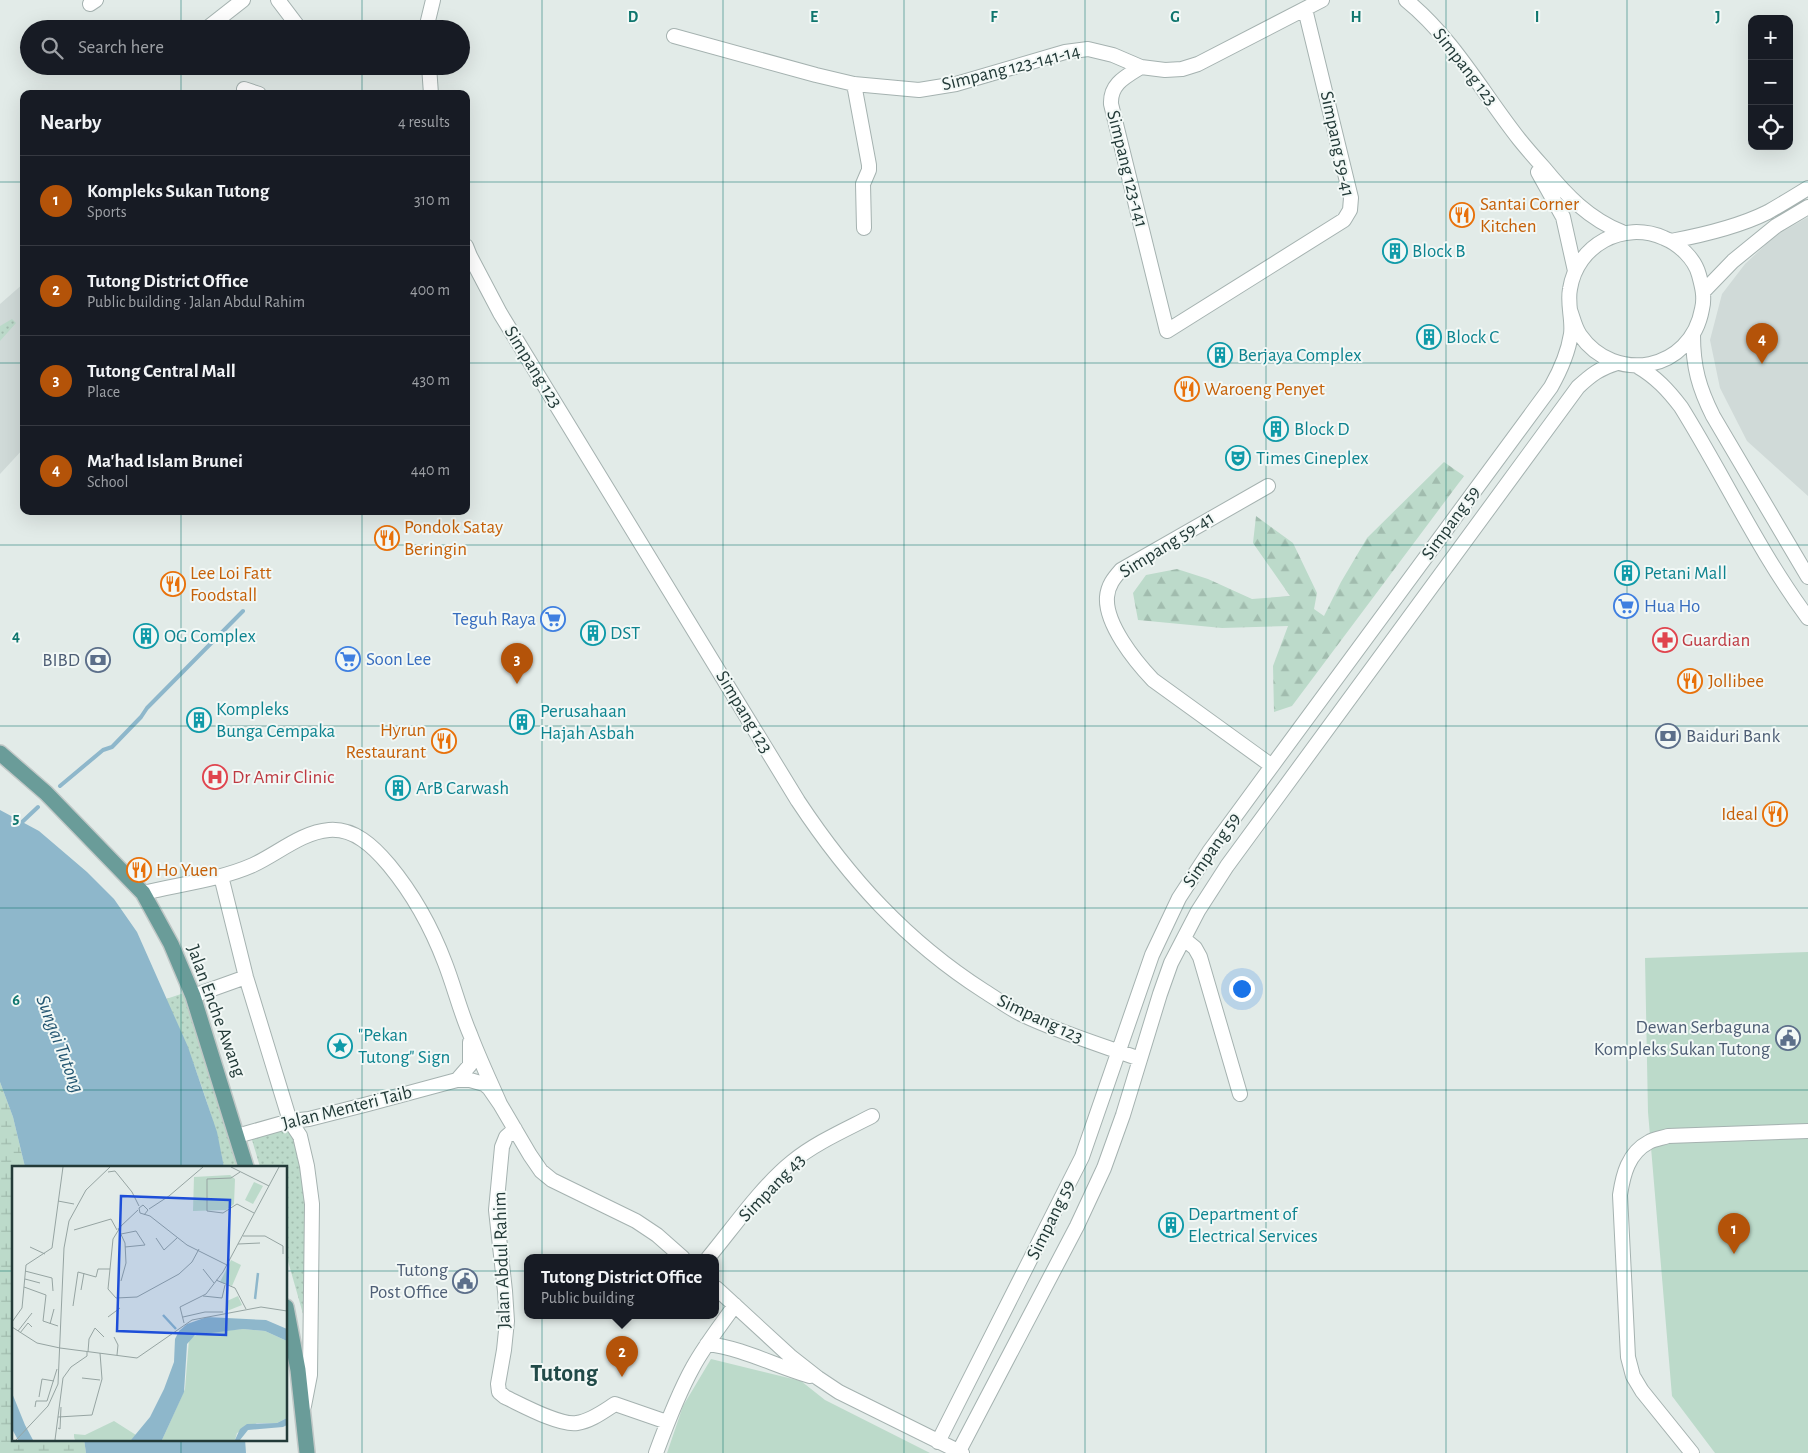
<!DOCTYPE html>
<html lang="en">
<head>
<meta charset="utf-8">
<style>
  body { margin:0; font-family:"Alegreya Sans",sans-serif; background:#20242c; color:#f1f3f6 }
  .controls { position:absolute; right:15px; top:15px; display:grid; overflow:hidden; border-radius:10px; box-shadow:0 5px 20px #0002 }
  .controls button { width:45px; height:45px; display:grid; place-items:center; padding:0; border:0; border-bottom:1px solid #363941; background:#171b24; color:#f1f3f6; font:25px sans-serif }
  .you { position:absolute; left:1241px; top:988px; width:18px; height:18px; margin:-12px; border:4px solid #fff; border-radius:50%; background:#1a73e8; box-shadow:0 0 0 8px #1a73e833 }
  .badge { display:grid; place-items:center; width:32px; height:32px; border-radius:50%; background:#b45309; color:#fff; font-size:16px; font-weight:700 }
  .pin { position:absolute; translate:-50% -41px; filter:drop-shadow(0 1px 2px #0008) }
  .pin::after { content:''; position:absolute; top:26px; width:18px; height:15px; background:inherit; clip-path:polygon(0 0,100% 0,50% 100%) }
  .popup { position:absolute; left:524px; top:1254px; width:195px; height:65px; box-sizing:border-box; display:grid; place-content:center; border-radius:10px; background:#171b24; filter:drop-shadow(0 1px 4px #0005); font-size:16px; white-space:nowrap; color:#9ea1a6 }
  .popup b { font-size:19px; color:#f1f3f6 }
  .popup::after { content:''; position:absolute; left:50%; top:100%; margin-left:-10px; border:10px solid transparent; border-top-color:#171b24 }
  .list { margin:0; padding:0; list-style:none }
  h2 { display:flex; justify-content:space-between; align-items:center; height:65px; margin:0; padding:0 20px; font-size:21px }
  h2 small { font-size:16px; font-weight:400; color:#9ea1a6 }
  .list li { display:grid; grid-template-columns:32px 1fr auto; gap:15px; align-items:center; box-sizing:border-box; height:90px; padding:0 20px; border-top:1px solid #363941 }
  .list b { display:block; font-size:19px; white-space:nowrap }
  .list p { margin:0; font-size:16px; white-space:nowrap; color:#9ea1a6 }
  .list em { font-size:16px; font-style:normal; color:#9ea1a6 }
  .icon { flex:none; width:28px; height:28px; fill:none; stroke:currentColor; stroke-width:2; stroke-linecap:round; stroke-linejoin:round }
  .map { position:relative; flex:none; width:1808px; height:1453px; overflow:hidden }
  .search { position:absolute; background:#171b24; box-shadow:0 5px 20px #0002; left:20px; top:20px; width:450px; height:55px; display:flex; align-items:center; gap:12px; box-sizing:border-box; padding:0 18px; border-radius:28px; color:#9ea1a6; font-size:19px }
  .panel { position:absolute; background:#171b24; box-shadow:0 5px 20px #0002; left:20px; top:90px; width:450px; height:425px; border-radius:10px }
  .map>svg:first-child { display:block }
</style>
</head>
<body>
<div class="map">
<svg width="1808" height="1453" viewBox="0 0 1808 1453">
  <defs>
    <pattern id="grass-dots" width="8" height="8" patternUnits="userSpaceOnUse" patternTransform="scale(1.25)"><rect width="8" height="8" fill="#bcdaca"/><path d="M2 2h.1M6 6h.1" fill="none" stroke="#a1bcae" stroke-width="1.8" stroke-linecap="round"/></pattern>
    <pattern id="forest-firs" width="22" height="20" patternUnits="userSpaceOnUse" patternTransform="scale(1.25)"><rect width="22" height="20" fill="#bcdaca"/><path d="M5 1l3.5 6h-7zM16 11l3.5 6h-7z" fill="#a1bcae"/></pattern>
    <pattern id="wetland-marsh" width="20" height="14" patternUnits="userSpaceOnUse" patternTransform="scale(1.25)"><rect width="20" height="14" fill="#bcdaca"/><path d="M1 5h8M5 5V1M11 12h8M15 12V8" fill="none" stroke="#a1bcae"/></pattern>
  </defs>
  <rect width="100%" height="100%" fill="#e2ebe8"/>
  <path fill="#d0dad8" d="M1808,217V496L1747,441L1720,388L1710,340L1722,294L1745,264L1775,236Z
    M24,283V448L0,474V304Z"/>
  <path fill="url(#grass-dots)" d="M12,319L16,323L0,341V326Z
    M187,992L239,1167H224C212,1108 191,1053 166,999Z
    M293,1123L306,1180L305,1321L286,1254V1167H260L250,1133Z"/>
  <path fill="url(#forest-firs)" d="M1444,462L1464,476L1292,706L1274,712L1273,666L1288,626L1222,628L1138,620L1133,593L1146,575L1177,569L1208,579L1252,599L1290,596L1253,543L1256,516L1293,543L1317,593L1314,609L1324,616L1341,582L1367,538Z"/>
  <path fill="url(#wetland-marsh)" d="M0,1082L13,1117L25,1167H14V1439H84L86,1453H0Z"/>
  <path fill="#bcdaca" d="M1808,952V1453H1715L1672,1396L1648,1112L1645,958Z
    M711,1359L801,1381L825,1400L930,1453H667L683,1406Z"/>
  <path fill="#8eb7cb" d="M0,810L39,831L87,872L114,899L137,932L188,1047L217,1132L224,1167H25L13,1117L0,1082Z
    M84,1439H245L246,1453H86Z"/>
  <g fill="none" stroke-linecap="round" stroke-linejoin="round">
    <path stroke="#8eb7cb" stroke-width="4" d="M60,786L103,750L112,747L141,717L147,708L243,611
      M20,824L38,807"/>
    <defs>
      <path id="minor" d="M278,0L300,29
        M1406,0C1453,38 1482,92 1519,139C1527,149 1535,158 1544,168C1566,195 1589,219 1622,232
        M90,4L96,0
        M206,29L243,0
        M426,29L433,0
        M674,36L816,75L854,84L919,90L956,84L1065,52L1088,49L1113,55L1141,67L1165,70L1182,69L1198,64L1322,0
        M429,66L431,94
        M1141,67C1125,77 1110,84 1111,104L1167,331L1344,220L1350,210L1351,198L1305,9
        M854,84L869,165V170L863,184L864,228
        M244,89L259,94
        M1538,172L1563,217L1575,271
        M1671,241C1703,235 1738,227 1768,212C1782,204 1795,196 1808,188
        M466,246L470,256L500,313L798,801C849,878 906,941 984,991C997,999 1010,1009 1023,1015C1061,1033 1101,1045 1140,1059
        M1703,292L1733,261L1776,226L1808,207
        M1693,335C1693,367 1699,388 1713,416L1808,577
        M1637,366C1656,377 1668,390 1681,407C1724,476 1759,552 1808,618
        M1268,486L1121,570C1114,578 1108,585 1107,597C1105,624 1135,661 1153,680L1272,766
        M221,876L246,977L290,1121L300,1136L307,1166L312,1204L310,1375L304,1406
        M143,893C180,884 219,880 253,865C277,854 302,832 329,830C354,828 373,846 389,865C413,894 431,926 445,963C454,986 460,1011 470,1034C479,1058 490,1081 500,1104
        M1184,939L1195,948L1200,957L1240,1094
        M193,996L246,977
        M457,1080L470,1065V1042
        M515,1129L506,1137L502,1147L496,1210L505,1291L507,1321L504,1350L498,1384L499,1392L505,1397C522,1405 560,1426 577,1423C591,1421 604,1411 615,1404L667,1422
        M237,1136L290,1121L309,1119L368,1104L457,1080H470L484,1084L489,1088L500,1104L530,1155L541,1171L552,1180L636,1221L657,1235L683,1258
        M708,1258C733,1228 761,1187 792,1162C815,1143 845,1130 872,1116
        M716,1288L790,1356L818,1378L839,1392L962,1453
        M707,1344C743,1348 775,1366 810,1376
        M938,1442L1082,1157L1152,955L1179,898L1209,852L1272,766L1551,387C1560,371 1568,354 1571,334C1573,320 1567,304 1570,289C1577,245 1623,220 1664,238C1679,244 1695,259 1699,275C1702,286 1705,297 1702,309C1691,371 1615,385 1580,335C1575,328 1573,318 1570,310
        M959,1451L1077,1226L1104,1168L1123,1115L1160,994L1171,963L1198,911L1227,866L1578,387C1591,375 1600,368 1617,363
        M656,1453C667,1423 678,1394 693,1367C705,1345 721,1325 735,1305
        M1692,1453L1642,1391L1633,1376L1628,1357L1620,1195C1623,1175 1628,1153 1649,1142C1654,1139 1662,1138 1668,1136L1808,1131"/>
      <path id="major" d="M0,753L46,793L143,893L171,944L193,996L246,1167
        M286,1307L298,1370L307,1453"/>
    </defs>
    <use href="#minor" stroke="#a5b2b0" stroke-width="16"/>
    <use href="#major" stroke="#c1c8c7" stroke-width="18"/>
    <use href="#minor" stroke="#fff" stroke-width="14"/>
    <use href="#major" stroke="#6a9c99" stroke-width="15"/>
  </g>
  <path fill="none" stroke="#0f766e" stroke-width="1" stroke-opacity="0.55" d="M181,0V29M362,0V29M542,0V1453M723,0V1453M904,0V1453M1085,0V1453M1266,0V1453M1446,0V1453M1627,0V1453M181,66V94M362,66V94M0,182H24M466,182H1808M0,363H24M466,363H1808M181,511V1167M362,511V1453M0,545H1808M0,726H1808M0,908H1808M0,1090H1808M0,1271H14M286,1271H1808M181,1439V1453"/>
  <defs>
    <symbol id="restaurant-ring" viewBox="-11 -11 22 22"><circle r="9.5" fill="#f2f8f6" stroke="#e8710a" stroke-width="1.5"/><path d="M-5-6h1v4h1v-4h1v4h1v-4h1v5L-1.5 .5V6h-2V.5L-5-1ZM5-6V6H3V1.5H1.5Q1.5-4 5-6Z" fill="#e8710a"/></symbol>
    <symbol id="building-ring" viewBox="-11 -11 22 22"><circle r="9.5" fill="#f2f8f6" stroke="#0f9aa8" stroke-width="1.5"/><path d="M-4-6H4V6H1V3H-1V6H-4ZM-2.5-4.3h1.7v1.8h-1.7ZM.8-4.3h1.7v1.8H.8ZM-2.5-1h1.7V.8h-1.7ZM.8-1h1.7V.8H.8Z" fill="#0f9aa8"/></symbol>
    <symbol id="theatre-ring" viewBox="-11 -11 22 22"><circle r="9.5" fill="#f2f8f6" stroke="#0f9aa8" stroke-width="1.5"/><path d="M-5-5.5Q0-4 5-5.5V0Q5 5 0 6Q-5 5-5 0ZM-3.3-2.5H-1v1.5H-3.3ZM1-2.5H3.3v1.5H1ZM-2.8 1Q0 5.5 2.8 1Z" fill="#0f9aa8"/></symbol>
    <symbol id="supermarket-ring" viewBox="-11 -11 22 22"><circle r="9.5" fill="#f2f8f6" stroke="#3f7fe0" stroke-width="1.5"/><path d="M-6-5.5h2.5l.6 2H6L4.5 2H-2.5L-4.4-4H-6ZM-1.5 3.2a1.3 1.3 0 1 0 .1 0ZM3 3.2a1.3 1.3 0 1 0 .1 0Z" fill="#3f7fe0"/></symbol>
    <symbol id="pharmacy-ring" viewBox="-11 -11 22 22"><circle r="9.5" fill="#f2f8f6" stroke="#e0444e" stroke-width="1.5"/><path d="M-2-6h4v4h4v4h-4v4h-4v-4h-4v-4h4Z" fill="#e0444e"/></symbol>
    <symbol id="bank-ring" viewBox="-11 -11 22 22"><circle r="9.5" fill="#f2f8f6" stroke="#5c6f8a" stroke-width="1.5"/><path d="M-6-4H6V4H-6ZM0-2.3a2.3 2.3 0 1 0 0 4.6a2.3 2.3 0 1 0 0-4.6Z" fill="#5c6f8a"/></symbol>
    <symbol id="hospital-ring" viewBox="-11 -11 22 22"><circle r="9.5" fill="#f2f8f6" stroke="#e0444e" stroke-width="1.5"/><path d="M-5-5h3v3.5h4V-5h3V5h-3V1.5h-4V5h-3Z" fill="#e0444e"/></symbol>
    <symbol id="civic-ring" viewBox="-11 -11 22 22"><circle r="9.5" fill="#f2f8f6" stroke="#5c6f8a" stroke-width="1.5"/><path d="M-.6-6.5H3V-4.5H.6V-3L4-1V1h2V6H-6V1h2V-1L-.6-3ZM-1.2 2.5V6h2.4V2.5Z" fill="#5c6f8a"/></symbol>
    <symbol id="sight-ring" viewBox="-11 -11 22 22"><circle r="9.5" fill="#f2f8f6" stroke="#0f9aa8" stroke-width="1.5"/><path d="M0-6L1.8-2.2L6-1.7L2.9 1.2L3.7 5.4L0 3.3L-3.7 5.4L-2.9 1.2L-6-1.7L-1.8-2.2Z" fill="#0f9aa8"/></symbol>
  </defs>
  <g fill-rule="evenodd">
    <use href="#restaurant-ring" x="1448" y="201" width="28" height="28"/>
    <use href="#building-ring" x="1381" y="237" width="28" height="28"/>
    <use href="#building-ring" x="1415" y="323" width="28" height="28"/>
    <use href="#building-ring" x="1206" y="341" width="28" height="28"/>
    <use href="#restaurant-ring" x="1173" y="375" width="28" height="28"/>
    <use href="#building-ring" x="1262" y="415" width="28" height="28"/>
    <use href="#theatre-ring" x="1224" y="444" width="28" height="28"/>
    <use href="#restaurant-ring" x="373" y="524" width="28" height="28"/>
    <use href="#building-ring" x="1613" y="559" width="28" height="28"/>
    <use href="#restaurant-ring" x="159" y="570" width="28" height="28"/>
    <use href="#supermarket-ring" x="1612" y="592" width="28" height="28"/>
    <use href="#supermarket-ring" x="539" y="605" width="28" height="28"/>
    <use href="#building-ring" x="579" y="619" width="28" height="28"/>
    <use href="#building-ring" x="132" y="622" width="28" height="28"/>
    <use href="#pharmacy-ring" x="1651" y="626" width="28" height="28"/>
    <use href="#supermarket-ring" x="334" y="645" width="28" height="28"/>
    <use href="#bank-ring" x="84" y="646" width="28" height="28"/>
    <use href="#restaurant-ring" x="1676" y="667" width="28" height="28"/>
    <use href="#building-ring" x="185" y="706" width="28" height="28"/>
    <use href="#building-ring" x="508" y="708" width="28" height="28"/>
    <use href="#bank-ring" x="1654" y="722" width="28" height="28"/>
    <use href="#restaurant-ring" x="430" y="727" width="28" height="28"/>
    <use href="#hospital-ring" x="201" y="763" width="28" height="28"/>
    <use href="#building-ring" x="384" y="774" width="28" height="28"/>
    <use href="#restaurant-ring" x="1761" y="800" width="28" height="28"/>
    <use href="#restaurant-ring" x="125" y="856" width="28" height="28"/>
    <use href="#civic-ring" x="1774" y="1024" width="28" height="28"/>
    <use href="#sight-ring" x="326" y="1032" width="28" height="28"/>
    <use href="#building-ring" x="1157" y="1211" width="28" height="28"/>
    <use href="#civic-ring" x="451" y="1267" width="28" height="28"/>
  </g>
  <g text-anchor="middle" dominant-baseline="central" stroke-width="4" stroke-linejoin="round" paint-order="stroke">
    <g font-size="19" fill="#233a38" stroke="#f2f8f6">
      <text transform="translate(1465 67) rotate(52)">Simpang 123</text>
      <text transform="translate(1011 68) rotate(-14)">Simpang 123-141-14</text>
      <text transform="translate(1337 144) rotate(78)">Simpang 59-41</text>
      <text transform="translate(1127 169) rotate(76)">Simpang 123-141</text>
      <text transform="translate(533 367) rotate(58)">Simpang 123</text>
      <text transform="translate(1451 523) rotate(-54)">Simpang 59</text>
      <text transform="translate(1167 545) rotate(-32)">Simpang 59-41</text>
      <text transform="translate(744 712) rotate(59)">Simpang 123</text>
      <text transform="translate(1212 850) rotate(-55)">Simpang 59</text>
      <text transform="translate(216 1011) rotate(70)">Jalan Enche Awang</text>
      <text transform="translate(1040 1019) rotate(25)">Simpang 123</text>
      <text transform="translate(347 1108) rotate(-14)">Jalan Menteri Taib</text>
      <text transform="translate(772 1188) rotate(-46)">Simpang 43</text>
      <text transform="translate(1051 1220) rotate(-64)">Simpang 59</text>
      <text transform="translate(502 1260) rotate(-92)">Jalan Abdul Rahim</text>
    </g>
    <g font-size="19" fill="#c56008" stroke="#f2f8f6" text-anchor="start">
      <text x="1480" y="204">Santai Corner<tspan x="1480" dy="22">Kitchen</tspan></text>
      <text x="1204" y="389">Waroeng Penyet</text>
      <text x="404" y="527">Pondok Satay<tspan x="404" dy="22">Beringin</tspan></text>
      <text x="190" y="573">Lee Loi Fatt<tspan x="190" dy="22">Foodstall</tspan></text>
      <text x="1708" y="681">Jollibee</text>
      <text x="426" y="730" text-anchor="end">Hyrun<tspan x="426" dy="22">Restaurant</tspan></text>
      <text x="1758" y="814" text-anchor="end">Ideal</text>
      <text x="156" y="870">Ho Yuen</text>
    </g>
    <g font-size="19" fill="#0d838f" stroke="#f2f8f6" text-anchor="start">
      <text x="1412" y="251">Block B</text>
      <text x="1446" y="337">Block C</text>
      <text x="1238" y="355">Berjaya Complex</text>
      <text x="1294" y="429">Block D</text>
      <text x="1256" y="458">Times Cineplex</text>
      <text x="1644" y="573">Petani Mall</text>
      <text x="610" y="633">DST</text>
      <text x="164" y="636">OG Complex</text>
      <text x="216" y="709">Kompleks<tspan x="216" dy="22">Bunga Cempaka</tspan></text>
      <text x="540" y="711">Perusahaan<tspan x="540" dy="22">Hajah Asbah</tspan></text>
      <text x="416" y="788">ArB Carwash</text>
      <text x="358" y="1035">"Pekan<tspan x="358" dy="22">Tutong" Sign</tspan></text>
      <text x="1188" y="1214">Department of<tspan x="1188" dy="22">Electrical Services</tspan></text>
    </g>
    <g font-size="19" fill="#366cbe" stroke="#f2f8f6" text-anchor="start">
      <text x="1644" y="606">Hua Ho</text>
      <text x="536" y="619" text-anchor="end">Teguh Raya</text>
      <text x="366" y="659">Soon Lee</text>
    </g>
    <g font-size="19" fill="#be3a42" stroke="#f2f8f6" text-anchor="start">
      <text x="1682" y="640">Guardian</text>
      <text x="232" y="777">Dr Amir Clinic</text>
    </g>
    <g font-size="19" fill="#4e5e75" stroke="#f2f8f6" text-anchor="end">
      <text x="80" y="660">BIBD</text>
      <text x="1686" y="736" text-anchor="start">Baiduri Bank</text>
      <text x="1770" y="1027">Dewan Serbaguna<tspan x="1770" dy="22">Kompleks Sukan Tutong</tspan></text>
      <text x="448" y="1270">Tutong<tspan x="448" dy="22">Post Office</tspan></text>
    </g>
    <g font-size="20" font-style="italic" fill="#235671" stroke="#f2f8f6">
      <text transform="translate(60 1044) rotate(69)">Sungai Tutong</text>
    </g>
    <g font-size="24" font-weight="bold" fill="#214a48" stroke="#f2f8f6">
      <text x="564" y="1374">Tutong</text>
    </g>
  </g>
  <g transform="translate(12 1166)">
    <rect width="275" height="275" fill="#e2ebe8"/>
    <path d="M242,16L251,20L241,38L233,34Z" fill="#bcdaca"/>
    <path d="M231,163L253,165L275,175V252L265,257H245L225,267L223,274H150L173,223L177,173L188,167ZM102,255L124,269L119,274H63L62,271V268L73,269Z" fill="#bcdaca"/>
    <path d="M226,130L230,139L215,145V135Z" fill="#bcdaca"/>
    <path d="M218,9L223,13L222,38L214,44L181,45L182,11ZM219,94L229,99L220,120L208,116Z" fill="#bcdaca"/>
    <path d="M195,151L254,154L275,163V175L253,165L231,163L183,169L175,178L172,226L150,274H119L138,251L152,223L162,196L163,173L167,165L175,158ZM0,227L13,259L21,274H6L0,263ZM275,252V259L271,261L236,264L228,274H223L228,263L235,258L265,257Z" fill="#8eb7cb"/>
    <path fill="none" stroke="#8eb7cb" stroke-width="2.5" d="M243,133L246,107M151,149L164,163"/>
    <path fill="none" stroke="#96a4a2" stroke-width="1" d="M219,1L257,20M96,6L103,5L120,26L127,40M228,6L219,12L195,13V45L211,47L225,38L242,47M46,35L62,38M137,43L157,30L191,1M126,44L109,60L101,73L96,123L104,132L125,131L167,108L180,96L187,83M132,49L136,44L131,39L127,42L128,47L138,50L175,79L215,99M106,62L113,77L114,97L109,115M62,64L99,53L105,64M109,68L124,65L133,79L113,81M231,70H253L271,80V88M144,72L152,84L165,72M226,78L248,77M18,81L33,88M191,103L202,117M13,105L40,112L41,125M13,113L28,117M204,114L223,122L234,143M12,121L34,129L31,155L46,160M69,124L72,107M191,130L210,132L213,119M61,140L66,106L84,111L86,103H98M96,151L108,142M171,151L193,146H211M0,156L10,142L14,99L40,82L51,1M172,157L168,141L194,128L211,106L267,1M38,158L42,143M0,161L25,177L48,182M6,165L20,147M8,167L16,157L20,161M102,171L106,179L105,189M48,182L125,192L180,154L249,141L275,145M76,186L77,173L83,162L92,171M70,212L88,214M27,231L30,213L42,215M23,241L24,235H35L45,203M46,251L80,249L90,213L88,187M46,262L48,263L49,241M4,274L36,240L46,218L52,82L57,55L74,24L98,1M43,274L51,212L59,201L75,190V186"/>
    <path fill="#1d4ed8" fill-opacity="0.15" stroke="#1d4ed8" stroke-width="2.5" d="M109,30L218,34L214,169L105,165Z"/>
    <rect width="275" height="275" fill="none" stroke="#233a38" stroke-width="2.5"/>
  </g>
  <g font-size="16" text-anchor="middle" font-weight="bold" fill="#0f766e" stroke="#f2f8f6" stroke-width="4" stroke-linejoin="round" paint-order="stroke">
    <text x="633" y="22">D</text>
    <text x="814" y="22">E</text>
    <text x="994" y="22">F</text>
    <text x="1175" y="22">G</text>
    <text x="1356" y="22">H</text>
    <text x="1537" y="22">I</text>
    <text x="1718" y="22">J</text>
    <text x="16" y="641">4</text>
    <text x="16" y="823">5</text>
    <text x="16" y="1005">6</text>
  </g>
</svg>
<div class="controls">
<button>+</button>
<button>−</button>
<button><svg class="icon" aria-label="locate" viewBox="0 0 24 24"><circle cx="12" cy="12" r="6"/><path d="M12 2v4M12 18v4M2 12h4M18 12h4"/></svg></button>
</div>
<div class="you"></div>
<div class="pin badge" style="left:1734px;top:1254px">1</div>
<div class="pin badge" style="left:622px;top:1377px">2</div>
<div class="popup"><b>Tutong District Office</b>Public building</div>
<div class="pin badge" style="left:517px;top:684px">3</div>
<div class="pin badge" style="left:1762px;top:364px">4</div>
<div class="search"><svg class="icon" aria-label="search" viewBox="0 0 24 24"><circle cx="10" cy="10" r="6"/><path d="M15 15l6 6"/></svg>Search here</div>
<section class="panel">
<h2>Nearby<small>4 results</small></h2>
<ul class="list">
<li><span class="badge">1</span><div><b>Kompleks Sukan Tutong</b><p>Sports</p></div><em>310 m</em></li>
<li><span class="badge">2</span><div><b>Tutong District Office</b><p>Public building · Jalan Abdul Rahim</p></div><em>400 m</em></li>
<li><span class="badge">3</span><div><b>Tutong Central Mall</b><p>Place</p></div><em>430 m</em></li>
<li><span class="badge">4</span><div><b>Ma'had Islam Brunei</b><p>School</p></div><em>440 m</em></li>
</ul>
</section>
</div>
</body>
</html>
